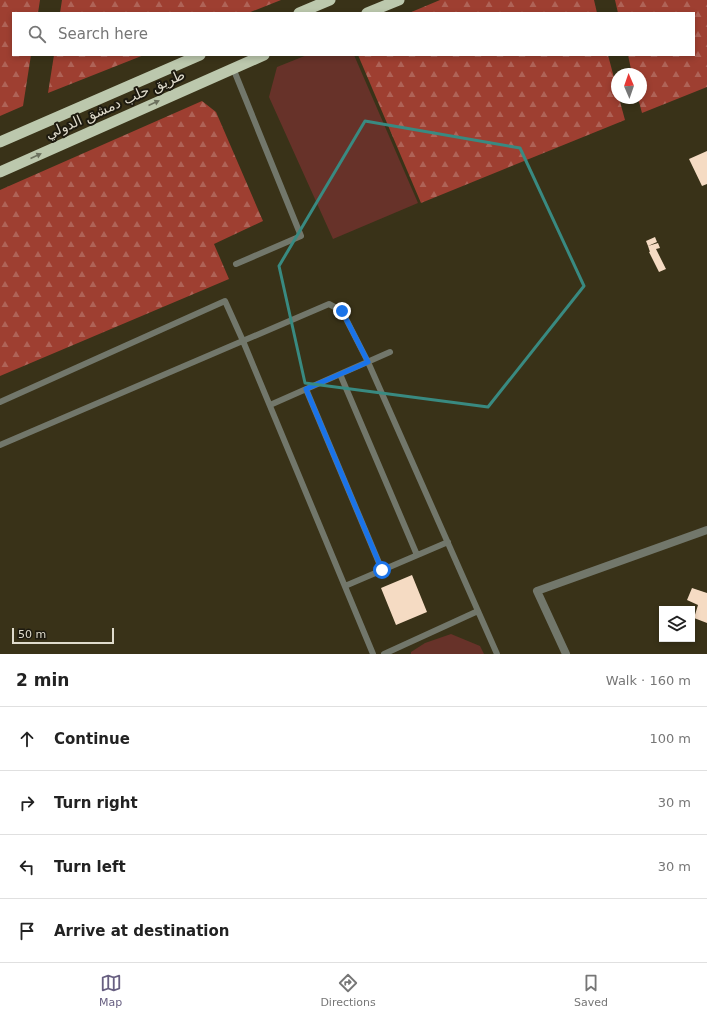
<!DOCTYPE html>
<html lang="en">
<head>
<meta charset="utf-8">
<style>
  body { margin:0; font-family:"DejaVu Sans","Noto Sans Arabic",sans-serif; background:#f6f6f6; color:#222 }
  .controls { position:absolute; right:12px; bottom:12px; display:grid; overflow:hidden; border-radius:0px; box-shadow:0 2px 6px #0003 }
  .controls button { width:36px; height:36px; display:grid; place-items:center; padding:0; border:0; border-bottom:1px solid #e0e0e0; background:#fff; color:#222; font:20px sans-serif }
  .compass { position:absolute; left:611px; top:68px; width:36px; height:36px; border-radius:50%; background:#fff; box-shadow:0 2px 6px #0003; rotate:358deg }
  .scale { position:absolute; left:12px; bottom:10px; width:102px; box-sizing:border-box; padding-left:4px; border:2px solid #dfdbcc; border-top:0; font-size:11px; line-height:14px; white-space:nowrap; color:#dfdbcc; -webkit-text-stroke:3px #1d1a0f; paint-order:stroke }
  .stop { position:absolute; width:12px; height:12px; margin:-9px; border:3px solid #1a73e8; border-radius:50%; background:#fff }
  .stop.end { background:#1a73e8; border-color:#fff; box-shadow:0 1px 4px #0008 }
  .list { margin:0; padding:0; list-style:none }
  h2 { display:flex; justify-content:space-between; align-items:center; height:52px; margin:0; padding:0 16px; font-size:17px }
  h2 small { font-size:13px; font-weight:400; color:#767676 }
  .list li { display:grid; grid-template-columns:26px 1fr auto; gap:12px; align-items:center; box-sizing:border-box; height:64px; padding:0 16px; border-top:1px solid #e0e0e0 }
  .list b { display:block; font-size:15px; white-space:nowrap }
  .list em { font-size:13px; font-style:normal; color:#767676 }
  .icon { flex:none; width:22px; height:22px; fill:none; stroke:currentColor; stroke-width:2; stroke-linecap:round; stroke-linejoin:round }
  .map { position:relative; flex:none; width:707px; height:654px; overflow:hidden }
  .search { position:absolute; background:#fff; box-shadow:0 2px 6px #0003; left:12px; right:12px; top:12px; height:44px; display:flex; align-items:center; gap:10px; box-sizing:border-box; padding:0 14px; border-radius:0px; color:#767676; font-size:15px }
  .sheet { height:308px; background:#fff }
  nav { display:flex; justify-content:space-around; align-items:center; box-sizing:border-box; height:56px; border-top:1px solid #e0e0e0; background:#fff; font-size:11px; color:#767676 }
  nav a { display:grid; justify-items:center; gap:2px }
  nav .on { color:#675f81 }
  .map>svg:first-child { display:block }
</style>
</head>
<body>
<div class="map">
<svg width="707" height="654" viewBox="0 0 707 654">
  <defs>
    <pattern id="forest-firs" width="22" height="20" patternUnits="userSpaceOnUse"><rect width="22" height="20" fill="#9e3f31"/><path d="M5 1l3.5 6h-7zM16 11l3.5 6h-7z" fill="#af6357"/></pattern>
  </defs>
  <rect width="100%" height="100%" fill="#393218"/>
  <path fill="#673229" d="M307,55H354L418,203L333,239L269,97L277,67Z
    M451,634L480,646L484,654H411V652L425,643Z"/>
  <path fill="url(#forest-firs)" d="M0,0H40L38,13H13V55H31L23,106L0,116Z
    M62,0H281L248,13H60Z
    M440,0H594L597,13H409Z
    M615,0H707V87L642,113L638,98H641V74H632L628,55H694V13H618Z
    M54,55H144L48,93Z
    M358,55H608L617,89V98H619L625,120L421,203Z
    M202,101L216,112L263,221L214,244L229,279L0,376V190Z"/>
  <path fill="#f5dbc3" d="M707,151V184L702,186L689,159Z
    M655,237L657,242L648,246L646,241Z
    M658,243L660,248L656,249L666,269L659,272L649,252L654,250L650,252L648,246Z
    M412,575L427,612L396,625L381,588Z
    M692,588L707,593V623L694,618L698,605L687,600Z"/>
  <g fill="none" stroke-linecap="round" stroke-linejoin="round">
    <path stroke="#72776b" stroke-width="6" d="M233,68L301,236L236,264
      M340,374L417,555
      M306,389L382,570
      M0,402L225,301L243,341L373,654
      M270,405L390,352
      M0,445L329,304L342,311L368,362L497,654
      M345,586L448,542
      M384,654L478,611"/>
    <path stroke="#72776b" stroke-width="8" d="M566,654L537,591L707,530"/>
    <path stroke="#bcc8ad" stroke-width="11" d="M299,13L330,0
      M367,13L399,0
      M0,142L200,55
      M0,172L264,55"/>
  </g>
  <defs><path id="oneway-solid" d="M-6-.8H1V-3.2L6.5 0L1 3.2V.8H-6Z"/></defs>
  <g fill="#6c715e">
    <use href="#oneway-solid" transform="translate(154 103) rotate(-24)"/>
    <use href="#oneway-solid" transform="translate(36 156) rotate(-24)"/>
  </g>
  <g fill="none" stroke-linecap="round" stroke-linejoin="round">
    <path stroke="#1a73e8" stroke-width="5" d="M342,311L368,362L306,389L382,570"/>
  </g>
  <path fill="none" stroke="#398a81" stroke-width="3" stroke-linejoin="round" d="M365,121L520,148L584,286L488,407L305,383L279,266Z"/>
  <g text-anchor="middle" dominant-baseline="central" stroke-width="4" stroke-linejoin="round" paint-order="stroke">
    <g font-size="14" fill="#dfdbcc" stroke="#1d1a0f">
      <text transform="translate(115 104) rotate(-24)">طريق حلب دمشق الدولي</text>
    </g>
  </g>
</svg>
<div class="controls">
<button><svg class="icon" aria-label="layers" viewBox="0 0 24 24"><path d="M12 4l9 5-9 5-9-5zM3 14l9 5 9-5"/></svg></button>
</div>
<svg class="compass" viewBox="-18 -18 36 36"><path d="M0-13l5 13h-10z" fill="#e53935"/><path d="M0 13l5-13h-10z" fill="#767676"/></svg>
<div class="scale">50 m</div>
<div class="stop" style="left:382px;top:570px"></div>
<div class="stop end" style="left:342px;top:311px"></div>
<div class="search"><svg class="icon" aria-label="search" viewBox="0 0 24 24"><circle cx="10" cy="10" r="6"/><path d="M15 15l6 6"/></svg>Search here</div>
</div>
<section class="sheet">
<h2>2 min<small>Walk · 160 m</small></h2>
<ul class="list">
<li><svg class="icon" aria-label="ahead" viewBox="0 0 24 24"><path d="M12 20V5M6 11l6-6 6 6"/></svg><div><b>Continue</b></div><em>100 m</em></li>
<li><svg class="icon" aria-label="right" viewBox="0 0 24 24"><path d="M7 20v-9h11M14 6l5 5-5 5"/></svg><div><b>Turn right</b></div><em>30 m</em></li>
<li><svg class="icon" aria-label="left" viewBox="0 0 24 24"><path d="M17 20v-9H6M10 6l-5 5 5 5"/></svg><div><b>Turn left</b></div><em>30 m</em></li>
<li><svg class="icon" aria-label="arrive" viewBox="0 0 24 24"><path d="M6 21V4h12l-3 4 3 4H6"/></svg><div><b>Arrive at destination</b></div></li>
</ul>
</section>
<nav>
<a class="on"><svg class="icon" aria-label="map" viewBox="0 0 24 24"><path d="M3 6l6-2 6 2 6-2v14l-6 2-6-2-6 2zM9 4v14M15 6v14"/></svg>Map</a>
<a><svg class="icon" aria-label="directions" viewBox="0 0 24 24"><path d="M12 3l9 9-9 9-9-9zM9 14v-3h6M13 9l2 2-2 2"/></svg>Directions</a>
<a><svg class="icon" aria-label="saved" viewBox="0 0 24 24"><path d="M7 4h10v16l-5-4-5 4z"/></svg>Saved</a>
</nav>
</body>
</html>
